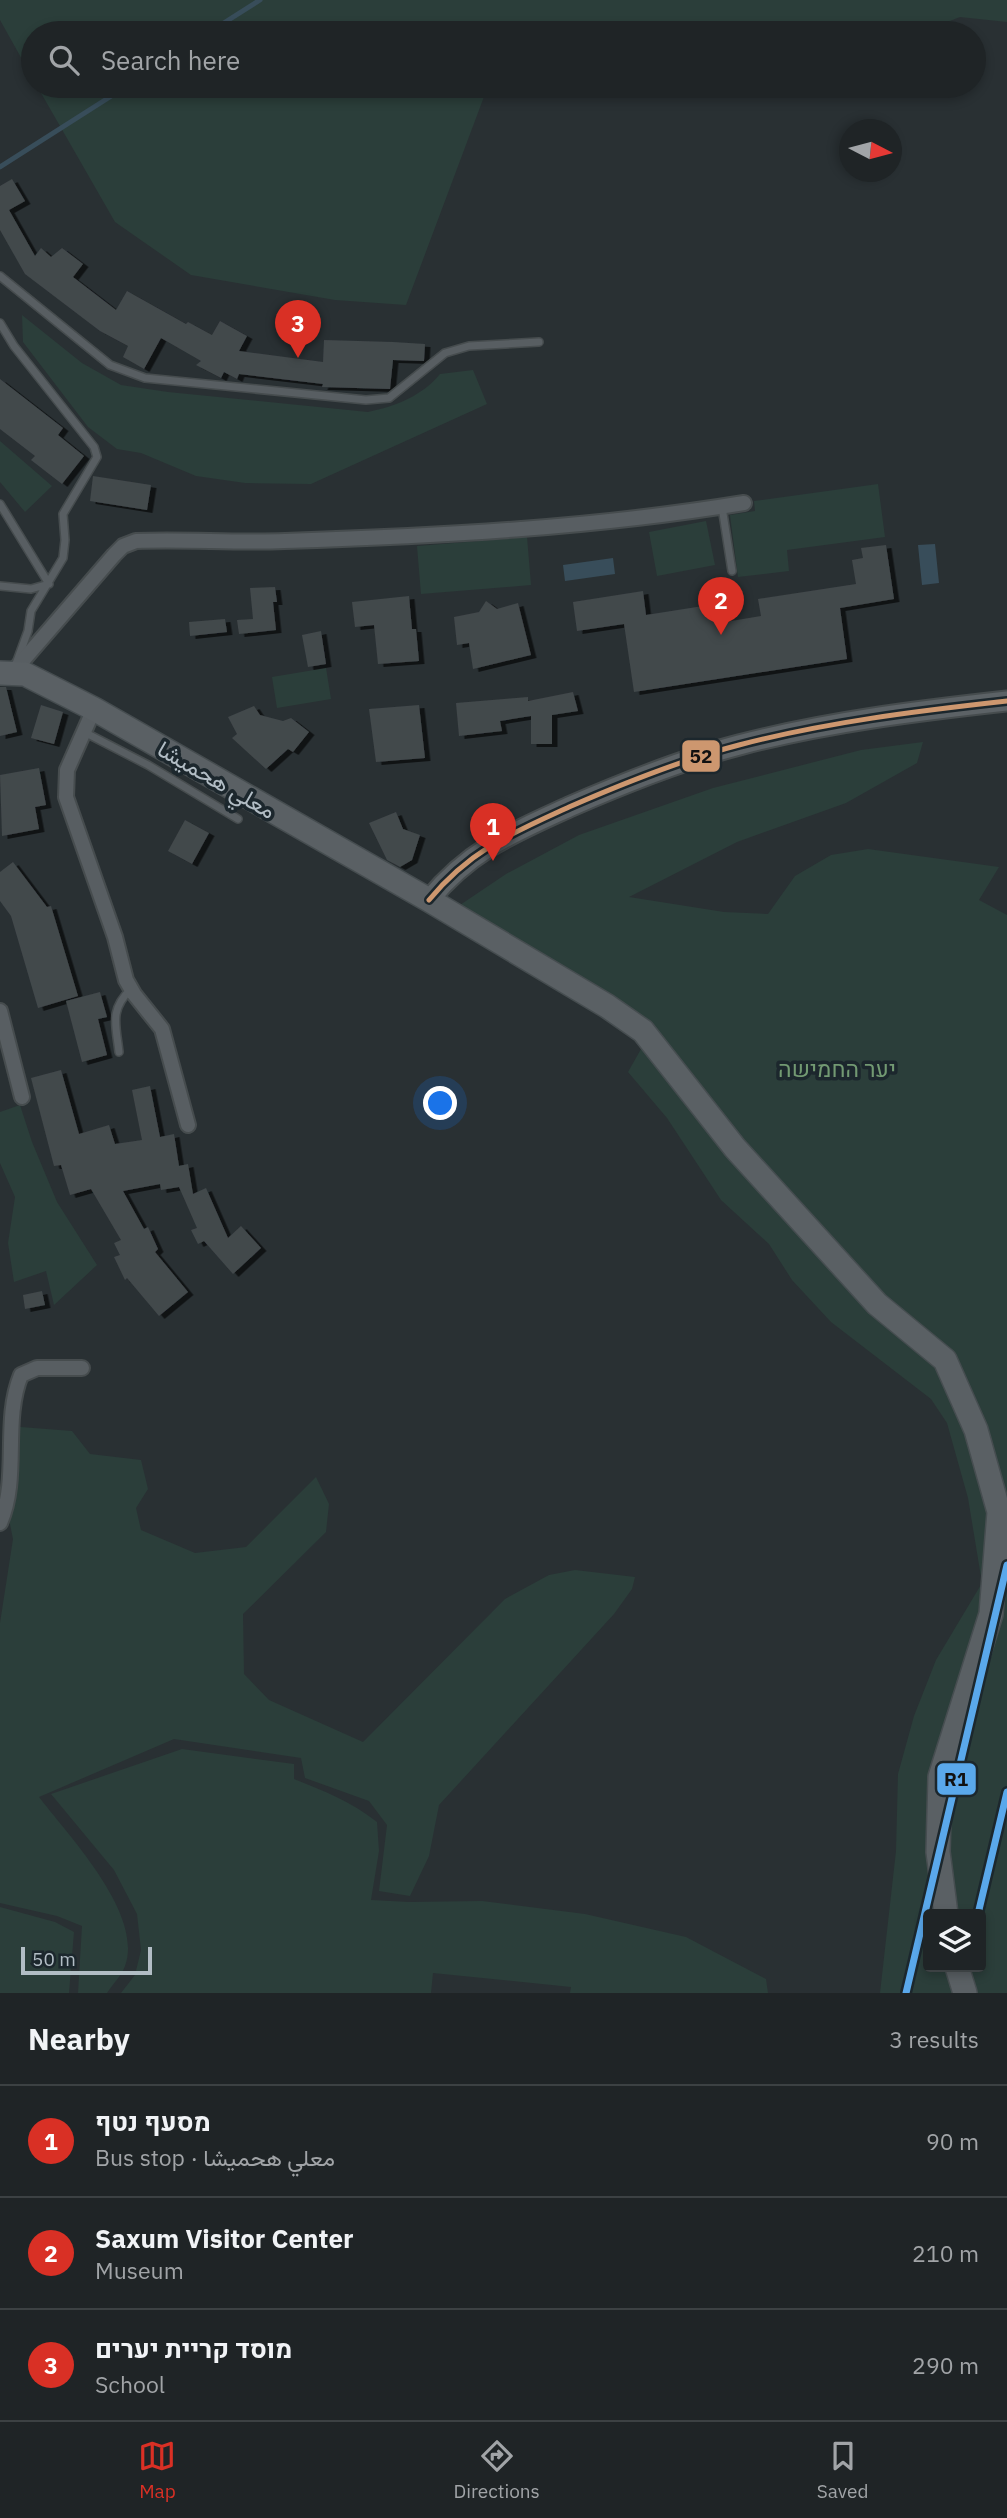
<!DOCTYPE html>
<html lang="en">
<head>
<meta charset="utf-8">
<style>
  body { margin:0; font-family:"IBM Plex Sans",Vazirmatn,Heebo,sans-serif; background:#2c3032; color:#f1f3f6 }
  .controls { position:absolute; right:21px; bottom:21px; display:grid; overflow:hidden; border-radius:7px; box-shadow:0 4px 10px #0003 }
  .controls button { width:63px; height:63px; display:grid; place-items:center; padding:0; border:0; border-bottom:2px solid #3c4143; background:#1f2426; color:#f1f3f6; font:35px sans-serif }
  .compass { position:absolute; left:839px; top:119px; width:63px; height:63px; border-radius:50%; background:#1f2426; box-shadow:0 4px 10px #0003; rotate:96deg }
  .scale { position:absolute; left:21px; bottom:18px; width:131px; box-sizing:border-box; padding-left:7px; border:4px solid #b2bdc5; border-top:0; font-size:19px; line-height:24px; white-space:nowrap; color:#b2bdc5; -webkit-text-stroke:5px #1c272d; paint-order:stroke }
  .you { position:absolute; left:441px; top:1104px; width:24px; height:24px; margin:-18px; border:5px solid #fff; border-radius:50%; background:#1a73e8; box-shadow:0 0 0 10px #1a73e833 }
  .badge { display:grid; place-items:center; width:46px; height:46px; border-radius:50%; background:#d93025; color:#fff; font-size:23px; font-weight:700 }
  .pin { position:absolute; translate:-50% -58px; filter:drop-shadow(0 2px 4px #0008) }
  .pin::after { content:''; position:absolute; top:37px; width:24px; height:21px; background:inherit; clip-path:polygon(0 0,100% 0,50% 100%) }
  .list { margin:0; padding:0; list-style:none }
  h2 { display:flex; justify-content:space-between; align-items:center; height:91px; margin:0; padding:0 28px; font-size:30px }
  h2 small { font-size:23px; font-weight:400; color:#a1a4a7 }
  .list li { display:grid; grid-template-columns:46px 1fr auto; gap:21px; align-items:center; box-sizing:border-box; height:112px; padding:0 28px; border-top:2px solid #3c4143 }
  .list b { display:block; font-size:26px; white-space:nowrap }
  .list p { margin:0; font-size:23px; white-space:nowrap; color:#a1a4a7 }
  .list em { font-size:23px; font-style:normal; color:#a1a4a7 }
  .icon { flex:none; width:38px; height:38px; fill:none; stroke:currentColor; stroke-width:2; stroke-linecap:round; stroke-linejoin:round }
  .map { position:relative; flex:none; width:1007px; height:1993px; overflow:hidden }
  .search { position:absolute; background:#1f2426; box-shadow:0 4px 10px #0003; left:21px; right:21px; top:21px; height:77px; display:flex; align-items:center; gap:18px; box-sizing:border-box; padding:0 24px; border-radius:38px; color:#a1a4a7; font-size:26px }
  .sheet { height:427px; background:#1f2426 }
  nav { display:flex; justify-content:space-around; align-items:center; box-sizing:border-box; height:98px; border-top:2px solid #3c4143; background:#1f2426; font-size:19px; color:#a1a4a7 }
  nav a { display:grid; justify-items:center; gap:4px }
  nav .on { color:#d93025 }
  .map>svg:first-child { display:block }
</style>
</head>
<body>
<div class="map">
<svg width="1007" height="1993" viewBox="0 0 1007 1993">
  <defs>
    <filter id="shadow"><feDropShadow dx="5.5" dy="3" stdDeviation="0" flood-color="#0009"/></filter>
  </defs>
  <rect width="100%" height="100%" fill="#293033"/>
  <path fill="#2b3e3a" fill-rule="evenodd" d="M0,0H1007V22L960,17L919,33H33V79L0,20Z
    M37,86H488L406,305L335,300L191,275L115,222Z
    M22,315L82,363L121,385L168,392L368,412C396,406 422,396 440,374L473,370L487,404L311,484L245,483L196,476L141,453L117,449L88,427L23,342Z
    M0,441L52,486L25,512L0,482Z
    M878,484L885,537L787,550L789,571L738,577L730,515L755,511L754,501Z
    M706,521L715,565L657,576L649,532Z
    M527,537L531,585L421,594L417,546Z
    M326,668L331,699L277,708L272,677Z
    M923,742L917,763L846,803L737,842L629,897L724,912L768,914L795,876L831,855L868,849L999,867L979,900L1007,915V1993H880L896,1851L898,1774L914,1716L936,1660L982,1583L968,1498L947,1423L931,1399L831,1322L792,1280L769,1244L721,1200L667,1118L628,1072L649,1035L460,905L506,874L579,835L713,788L861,750ZM928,1914H981V1967H928Z
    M20,1105L32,1142L57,1202L97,1265L54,1305L46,1271L14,1282L8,1243L15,1197L0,1163V1112Z
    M8,1426L72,1431L90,1454L141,1460L148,1489L136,1508L141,1530L195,1553L246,1547L316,1477L329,1504L326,1532L243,1614L244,1674L269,1700L363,1742L505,1599L549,1575L575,1570L635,1577L632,1589L614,1614L439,1805L429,1856L410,1896L379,1891L387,1825L369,1801L305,1778L301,1758L174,1739L39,1797C68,1835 144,1914 125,1966C122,1975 112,1985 107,1993H78L82,1926L57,1916L0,1903V1623L13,1539L4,1495Z
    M182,1749L294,1764V1779C324,1791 352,1802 377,1822L379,1851L371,1900L409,1902L482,1901L585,1914L686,1937L766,1979L768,1993H570L571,1987L433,1973L431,1993H121L135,1975L141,1950L137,1914L114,1870L51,1794Z
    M0,1907L55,1922L74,1932L69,1993H0Z"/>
  <path fill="#384d5a" d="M935,544L939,583L922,585L918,545Z
    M613,558L615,574L565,581L563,565Z"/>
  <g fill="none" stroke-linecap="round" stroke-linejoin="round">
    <path stroke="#384d5a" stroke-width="5" d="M208,33L260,0
      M0,167L127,86"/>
  </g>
  <path fill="#42484b" filter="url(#shadow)" d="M12,179L25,201L9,210L35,256L41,248L51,257L62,248L83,264L73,277L116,310L127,291L186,324L188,322L212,335L220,321L247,336L239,351L323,362L324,340L393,342L425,344L424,361L393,360L390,389L322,387L323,384L239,374L237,379L224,372L221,378L196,365L201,361L161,338L144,369L123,357L128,346L100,331L25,274L0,230V186Z
    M0,379L63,428L58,435L84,456L62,484L31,460L35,456L0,429Z
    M93,476L151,485L147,510L90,501Z
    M886,545L894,599L840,608L847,659L634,692L624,624L577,631L573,602L643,591L646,615L722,603L725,622L761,616L758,599L856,584L852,560L863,558L861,548Z
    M275,587L277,602H273L276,630L239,634L237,620L253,619L250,588Z
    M409,596L412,629H416L419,661L378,664L374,625L355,627L352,602Z
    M486,601L497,609L518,603L531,655L473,669L469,643L457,645L454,617L479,612Z
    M225,619L227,632L190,636L189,622Z
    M321,631L326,664L308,667L302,635Z
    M0,687H6L17,732L0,736Z
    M573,692L578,711L552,715V744H531V716L500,721L502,731L459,736L456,703L528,697V701Z
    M41,705L63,712L54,744L31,738Z
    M419,705L425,758L376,762L369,709Z
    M254,706L260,715L283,721L291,718L309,732L293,752L288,749L266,769L232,738L237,734L228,717Z
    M39,768L46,805L35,807L39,829L2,836L0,775Z
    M396,812L403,829L420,835L412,860L400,867L387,860L369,823Z
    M185,820L209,833L192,864L168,851Z
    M13,862L47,907L51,906L78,996L38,1008L11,916L0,901V872Z
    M100,992L107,1017L98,1019L107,1055L82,1062L66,1001Z
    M61,1070L79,1134L109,1125L115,1144L142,1140L132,1090L150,1086L160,1137L174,1134L179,1166L188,1164L193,1194L206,1188L228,1238L241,1226L261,1248L233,1274L204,1241L198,1244L191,1230L197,1228L179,1187L161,1190L160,1184L123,1191L144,1229L148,1227L158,1249L155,1252L188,1292L159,1316L127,1278L125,1280L114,1257L120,1255L114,1243L121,1240L91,1189L70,1195L61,1165L54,1166L31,1078Z
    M42,1291L45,1305L25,1309L23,1295Z"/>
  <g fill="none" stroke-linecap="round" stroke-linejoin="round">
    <defs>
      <path id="service" d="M0,276L110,365L145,378L366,400L389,398L445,353L469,346L539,342
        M0,323L14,346L94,447L97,457L63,514L65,540L63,558L31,611L28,631L17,661
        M0,504L49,584L31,589L0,586
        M722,507L732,571
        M84,732L148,765L238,819
        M119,1052C116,1025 109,1010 131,989"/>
      <path id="minor" d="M13,672L114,555L123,546L136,541C185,539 235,543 285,541C439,536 592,528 744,503
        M94,709L67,770L66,797L115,937L126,980L134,994L162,1029L188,1125
        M0,1011L22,1097
        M0,1523C20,1477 2,1422 21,1375L37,1368H82"/>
      <path id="secondary" d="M429,900C470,850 512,833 569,807C624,783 681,760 739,745C827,722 917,711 1007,701"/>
      <path id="primary" d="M0,673L25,674L94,709L429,900L607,1006L643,1031L735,1148L877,1304L945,1360L976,1430L999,1512L991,1614L940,1777L938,1852L946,1914
        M957,1967L965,1993"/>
    </defs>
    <use href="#service" stroke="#464c4e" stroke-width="10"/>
    <use href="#minor" stroke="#464c4e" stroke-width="18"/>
    <use href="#secondary" stroke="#464c4e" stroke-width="23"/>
    <use href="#primary" stroke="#464d50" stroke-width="26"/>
    <use href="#service" stroke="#585e62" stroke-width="7"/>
    <use href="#minor" stroke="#585e62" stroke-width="14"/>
    <use href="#secondary" stroke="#5c6266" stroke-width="19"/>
    <use href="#primary" stroke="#5a6064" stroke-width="23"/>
    <defs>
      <path id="bus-1" d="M429,900C470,850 512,833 569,807C624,783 681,760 739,745C827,722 917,711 1007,701"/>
    </defs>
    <use href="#bus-1" stroke="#1c272d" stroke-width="10"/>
    <use href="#bus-1" stroke="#cd976f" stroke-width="5"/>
    <defs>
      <path id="rail-1" d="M978,1914L1007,1792
        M906,1993L1007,1565"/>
    </defs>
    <use href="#rail-1" stroke="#1c272d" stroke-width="12"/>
    <use href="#rail-1" stroke="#5aa8eb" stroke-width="7"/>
  </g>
  <g text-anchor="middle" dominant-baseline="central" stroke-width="7" stroke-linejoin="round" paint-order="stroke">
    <g font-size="23" fill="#b2bdc5" stroke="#1c272d">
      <text transform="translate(217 779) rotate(30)">معلي هحميشا</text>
    </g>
    <g font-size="23" fill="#729972" stroke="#1c272d">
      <text x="837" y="1068">יער החמישה</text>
    </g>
  </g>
  <g stroke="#1c272d" stroke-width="2.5">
    <rect x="681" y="739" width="40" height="34" rx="7" fill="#cd976f"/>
    <rect x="936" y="1762" width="41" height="34" rx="7" fill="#5aa8eb"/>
  </g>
  <g font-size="19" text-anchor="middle" font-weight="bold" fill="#111">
    <text x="701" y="763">52</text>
    <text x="956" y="1786">R1</text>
  </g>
</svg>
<div class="controls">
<button><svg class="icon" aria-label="layers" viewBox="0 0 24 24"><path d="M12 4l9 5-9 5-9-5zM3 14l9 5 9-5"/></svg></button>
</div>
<svg class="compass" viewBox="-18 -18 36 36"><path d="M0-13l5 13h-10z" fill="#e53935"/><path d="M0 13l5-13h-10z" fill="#a1a4a7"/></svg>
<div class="scale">50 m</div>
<div class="you"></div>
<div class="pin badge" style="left:493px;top:861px">1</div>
<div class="pin badge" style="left:721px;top:635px">2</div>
<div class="pin badge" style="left:298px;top:358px">3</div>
<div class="search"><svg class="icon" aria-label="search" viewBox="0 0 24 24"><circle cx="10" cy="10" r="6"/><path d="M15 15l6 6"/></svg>Search here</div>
</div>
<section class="sheet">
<h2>Nearby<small>3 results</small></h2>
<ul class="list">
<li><span class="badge">1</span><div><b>מסעף נטף</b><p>Bus stop · معلي هحميشا</p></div><em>90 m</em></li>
<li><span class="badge">2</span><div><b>Saxum Visitor Center</b><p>Museum</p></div><em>210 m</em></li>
<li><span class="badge">3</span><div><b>מוסד קריית יערים</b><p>School</p></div><em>290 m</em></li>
</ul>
</section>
<nav>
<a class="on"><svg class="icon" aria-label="map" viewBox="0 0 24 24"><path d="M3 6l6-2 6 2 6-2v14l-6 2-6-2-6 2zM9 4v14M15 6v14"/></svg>Map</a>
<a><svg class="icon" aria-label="directions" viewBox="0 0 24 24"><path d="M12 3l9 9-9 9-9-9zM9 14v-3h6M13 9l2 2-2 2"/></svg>Directions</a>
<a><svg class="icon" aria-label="saved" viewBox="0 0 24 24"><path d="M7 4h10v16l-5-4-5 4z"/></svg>Saved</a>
</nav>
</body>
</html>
